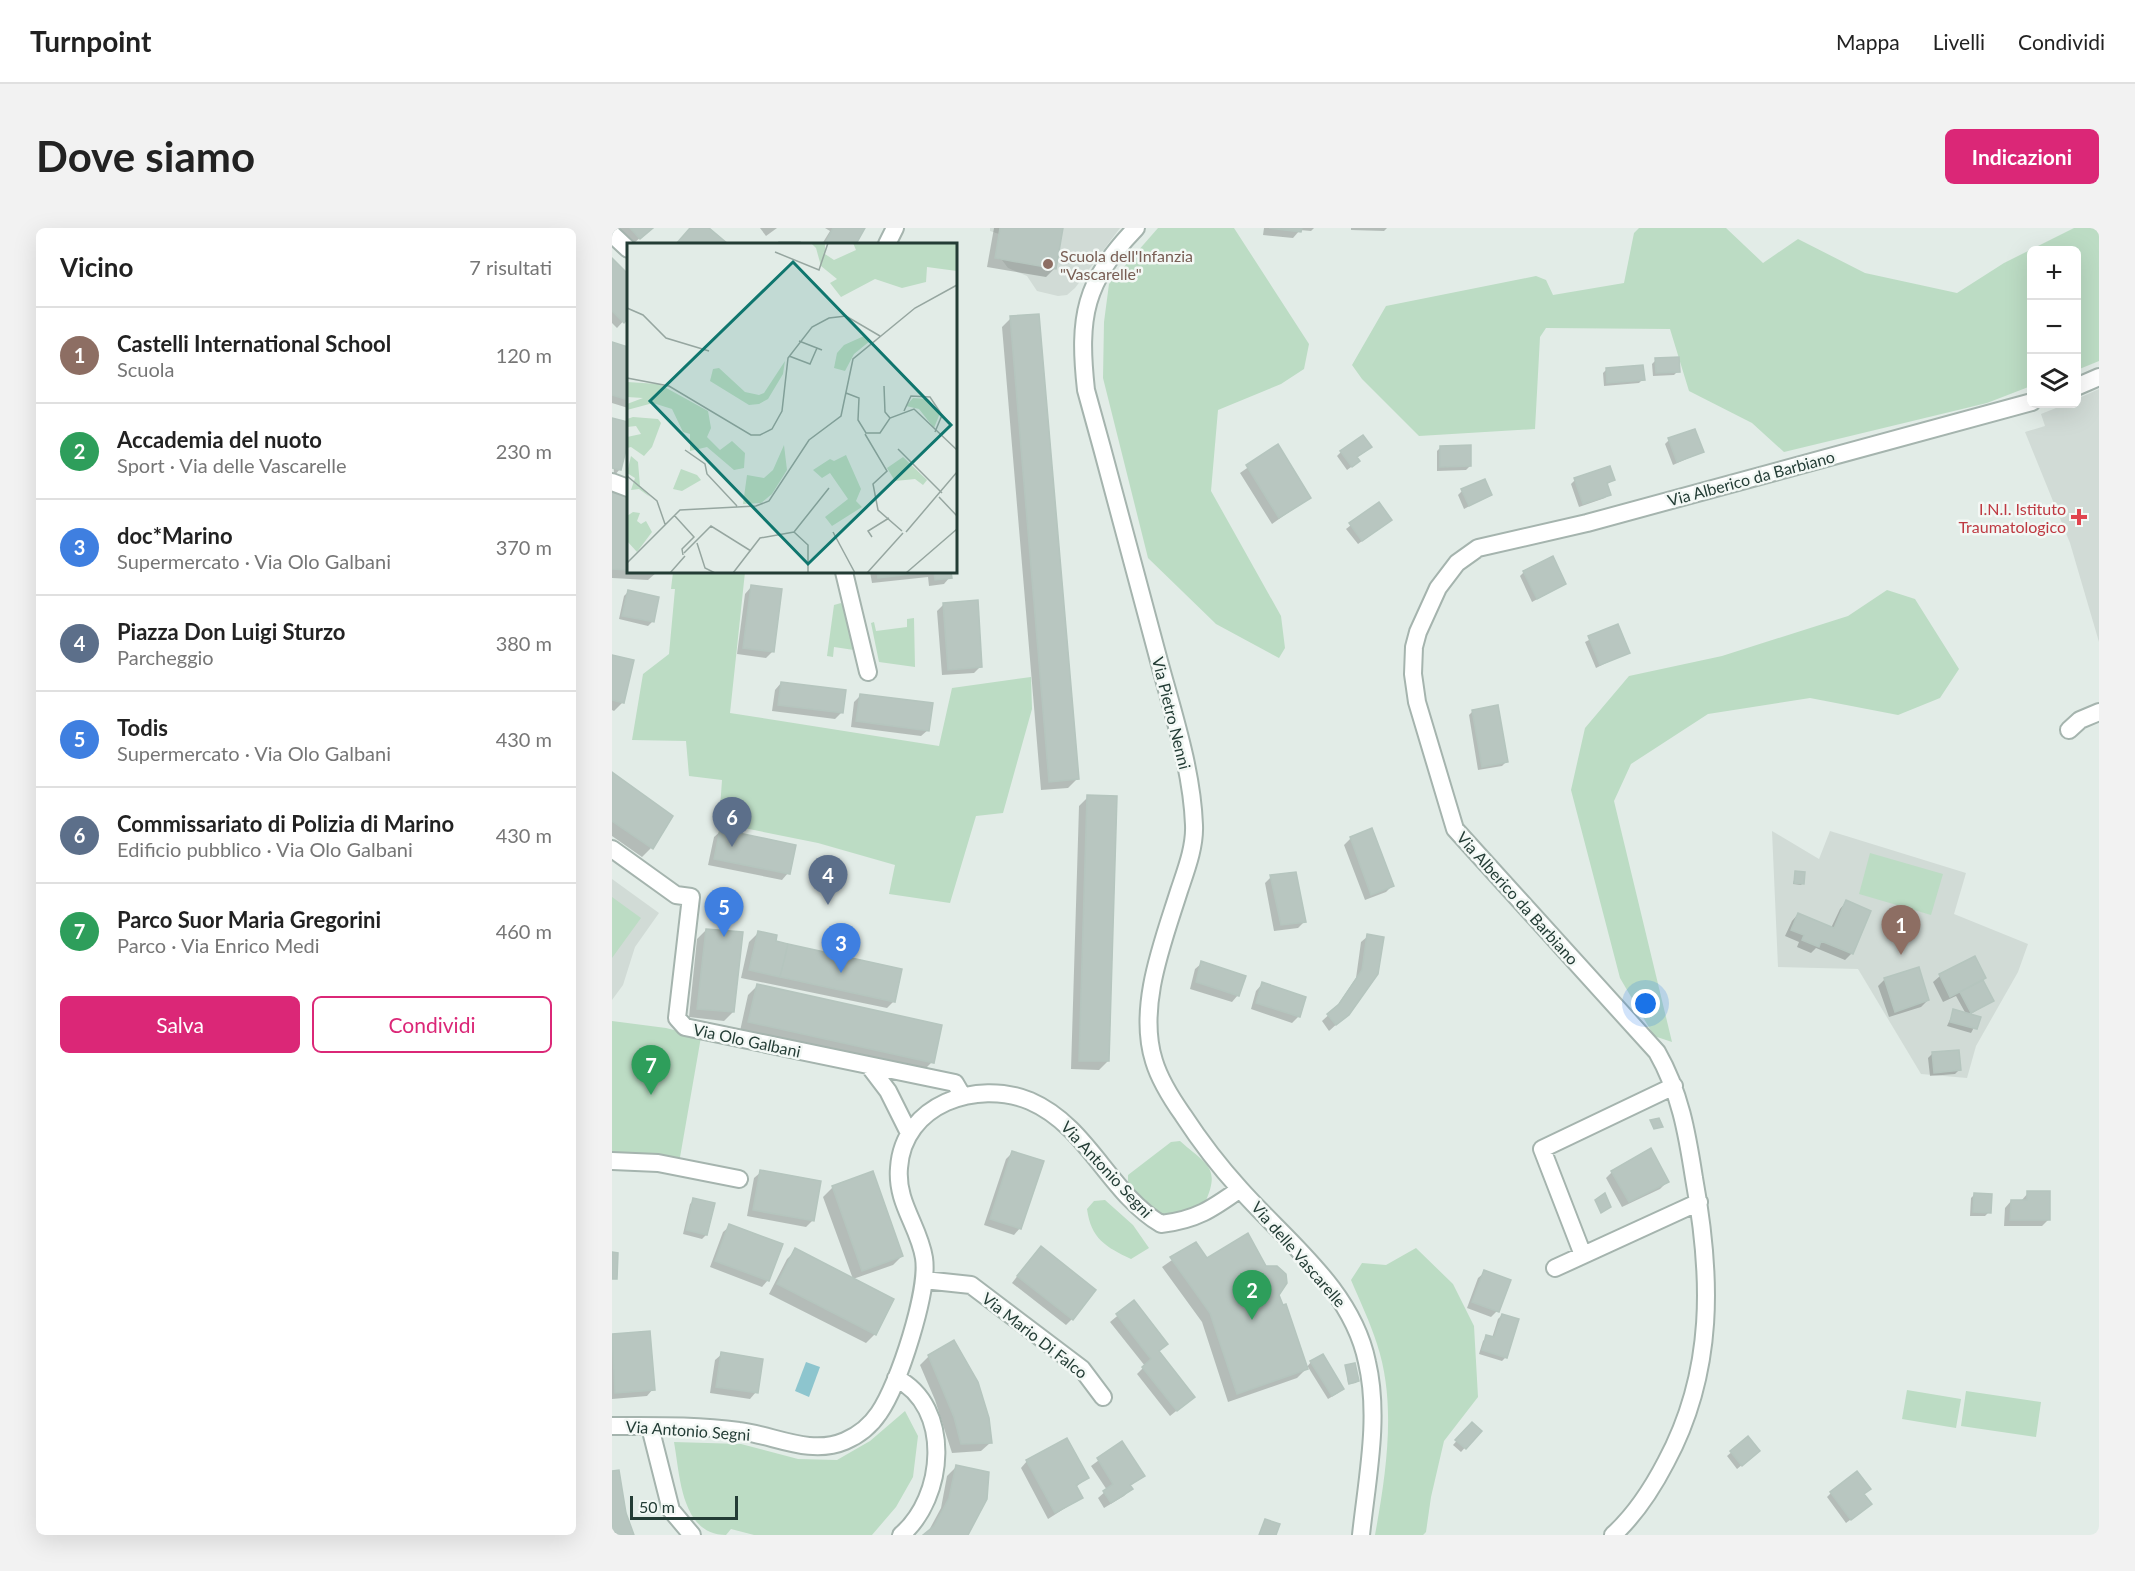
<!DOCTYPE html>
<html lang="it">
<head>
<meta charset="utf-8">
<style>
  body { margin:0; font-family:Lato,sans-serif; background:#f2f2f2; color:#222 }
  .controls { position:absolute; right:18px; top:18px; display:grid; overflow:hidden; border-radius:9px; box-shadow:0 6px 24px #0002 }
  .controls button { width:54px; height:54px; display:grid; place-items:center; padding:0; border:0; border-bottom:2px solid #e0e0e0; background:#fff; color:#222; font:30px sans-serif }
  .scale { position:absolute; left:18px; bottom:15px; width:108px; box-sizing:border-box; padding-left:6px; border:3px solid #233c35; border-top:0; font-size:16px; line-height:21px; white-space:nowrap; color:#233c35; -webkit-text-stroke:4px #f3f8f5; paint-order:stroke }
  .you { position:absolute; left:1034px; top:776px; width:21px; height:21px; margin:-15px; border:4px solid #fff; border-radius:50%; background:#1a73e8; box-shadow:0 0 0 9px #1a73e833 }
  .badge { display:grid; place-items:center; width:39px; height:39px; border-radius:50%; background:#db2777; color:#fff; font-size:20px; font-weight:700 }
  .pin { position:absolute; translate:-50% -50px; filter:drop-shadow(0 2px 3px #0008) }
  .pin::after { content:''; position:absolute; top:32px; width:21px; height:18px; background:inherit; clip-path:polygon(0 0,100% 0,50% 100%) }
  .list { margin:0; padding:0; list-style:none }
  h2 { display:flex; justify-content:space-between; align-items:center; height:78px; margin:0; padding:0 24px; font-size:26px }
  h2 small { font-size:20px; font-weight:400; color:#767676 }
  .list li { display:grid; grid-template-columns:39px 1fr auto; gap:18px; align-items:center; box-sizing:border-box; height:96px; padding:0 24px; border-top:2px solid #e0e0e0 }
  .list b { display:block; font-size:22px; white-space:nowrap }
  .list p { margin:0; font-size:20px; white-space:nowrap; color:#767676 }
  .list em { font-size:20px; font-style:normal; color:#767676 }
  .actions { display:flex; gap:12px; padding:18px 24px }
  .actions a { flex:1; padding:14px 0; border:2px solid #db2777; border-radius:9px; text-align:center; font-size:21px; color:#db2777 }
  .actions .main { background:#db2777; color:#fff }
  .icon { flex:none; width:33px; height:33px; fill:none; stroke:currentColor; stroke-width:2; stroke-linecap:round; stroke-linejoin:round }
  .map { position:relative; flex:none; width:1487px; height:1307px; overflow:hidden; border-radius:9px }
  header { display:flex; align-items:center; gap:36px; box-sizing:border-box; height:84px; padding:0 30px; background:#fff; border-bottom:2px solid #e0e0e0 }
  header strong { font-size:28px }
  nav { display:flex; gap:33px; margin-inline-start:auto; font-size:21px }
  .intro { display:flex; align-items:center; justify-content:space-between; box-sizing:border-box; height:144px; padding:0 36px }
  h1 { margin:0; font-size:42px }
  .button { padding:15px 27px; border-radius:9px; background:#db2777; color:#fff; font-size:21px; font-weight:700 }
  main { display:flex; gap:36px; padding:0 36px }
  aside { flex:1; background:#fff; border-radius:9px; box-shadow:0 6px 24px #0002 }
  .map>svg:first-child { display:block }
</style>
</head>
<body>
<header>
<strong>Turnpoint</strong>
<nav><a>Mappa</a><a>Livelli</a><a>Condividi</a></nav>
</header>
<div class="intro"><h1>Dove siamo</h1><a class="button">Indicazioni</a></div>
<main>
<aside>
<h2>Vicino<small>7 risultati</small></h2>
<ul class="list">
<li><span class="badge" style="background:#8d6e63">1</span><div><b>Castelli International School</b><p>Scuola</p></div><em>120 m</em></li>
<li><span class="badge" style="background:#2e9e5b">2</span><div><b>Accademia del nuoto</b><p>Sport · Via delle Vascarelle</p></div><em>230 m</em></li>
<li><span class="badge" style="background:#3f7fe0">3</span><div><b>doc*Marino</b><p>Supermercato · Via Olo Galbani</p></div><em>370 m</em></li>
<li><span class="badge" style="background:#5c6f8a">4</span><div><b>Piazza Don Luigi Sturzo</b><p>Parcheggio</p></div><em>380 m</em></li>
<li><span class="badge" style="background:#3f7fe0">5</span><div><b>Todis</b><p>Supermercato · Via Olo Galbani</p></div><em>430 m</em></li>
<li><span class="badge" style="background:#5c6f8a">6</span><div><b>Commissariato di Polizia di Marino</b><p>Edificio pubblico · Via Olo Galbani</p></div><em>430 m</em></li>
<li><span class="badge" style="background:#2e9e5b">7</span><div><b>Parco Suor Maria Gregorini</b><p>Parco · Via Enrico Medi</p></div><em>460 m</em></li>
</ul>
<div class="actions"><a class="main">Salva</a><a>Condividi</a></div>
</aside>
<div class="map">
<svg width="1487" height="1307" viewBox="0 0 1487 1307">
  <rect width="100%" height="100%" fill="#e2ece7"/>
  <path fill="#d1dbd6" d="M378,0H508L463,60L455,67L446,68L425,63L415,48L396,40L390,32L383,30L387,6L378,3Z
    M1487,161V414L1458,315L1413,204L1433,198L1429,186L1454,176H1464L1465,171Z
    M1160,603L1207,631L1218,603L1354,645L1342,686L1416,716L1406,744L1364,818L1355,850L1309,846L1246,741L1166,739Z
    M0,651L47,685L23,719L11,757L0,772Z"/>
  <path fill="#bcdcc4" d="M546,0H622L697,116L692,141L669,156L606,182L599,263L669,388L673,420L667,430L604,396L536,330L491,150L492,94L497,56Z
    M1027,0H1114L1151,35L1186,11L1253,45L1345,65L1392,35L1462,0H1487V133L1465,142L1464,22H1420L1419,158L1375,175L1172,224L1140,195L1077,163L1058,101L934,100L928,109L923,201L807,208L750,151L740,137L774,78L924,48L934,52L941,67L1012,55L1022,5Z
    M61,344H133L118,485L327,518L340,460L419,449L420,481L391,585L364,588L338,675L277,666L283,637L206,615L107,595L110,552L77,548L74,513L20,512L31,446L57,426L63,361H59Z
    M1275,362L1303,371L1347,441L1328,470L1286,487L1198,470L1096,486L1019,536L1002,573L1060,814L1042,808L1008,750L959,562L973,500L1017,448L1110,428L1236,388Z
    M229,375L232,378L242,422L222,419L221,429L215,428L222,377Z
    M302,390L303,439L267,434L259,395L262,394L264,403L295,399V391Z
    M1258,625L1331,646L1319,687L1247,666Z
    M0,669L29,690L0,730Z
    M0,793L54,800L89,809L67,935L0,927Z
    M568,913C595,937 609,939 593,975C547,994 551,993 516,959V947L559,914Z
    M493,972L521,997L537,1020L519,1031C494,1019 479,1011 475,981L482,973Z
    M804,1020L841,1056L862,1098L866,1169L832,1213L819,1269L814,1304L811,1307H763C774,1246 785,1176 765,1116C758,1094 748,1073 739,1052L750,1035L774,1037Z
    M1295,1162L1349,1171L1344,1200L1290,1191Z
    M1354,1163L1429,1174L1424,1209L1349,1198Z
    M293,1183L306,1208L301,1249L284,1279L260,1307H142L119,1301L114,1307C69,1307 68,1247 62,1214L129,1216L186,1231L225,1232L258,1213Z"/>
  <path fill="#8dc5ce" d="M194,1134L208,1139L197,1169L183,1163Z"/>
  <path fill="#0003" d="M6,0H39L21,16Z
    M79,0H95L114,16H65Z
    M148,0H165L154,8Z
    M213,0H251L242,16H210L218,3Z
    M382,0H450L443,40L434,49L375,39Z
    M652,0H702L699,3L688,2L681,10L651,7Z
    M739,0H775L772,3L739,2Z
    M0,32L16,48V88L5,100L0,95Z
    M399,90L465,551L456,560L429,562L390,99Z
    M0,116L16,121V180L0,175Z
    M1044,132L1066,143L1062,147L1041,148L1040,136Z
    M995,141L1031,151L1027,155L992,158L991,145Z
    M0,191L16,195V207L8,241L2,248Z
    M1057,212L1090,224L1061,237L1053,216Z
    M665,219L698,269L660,296L628,245Z
    M829,219L858,238L854,242L825,243V223Z
    M754,223L744,230L742,237L735,242L725,228L729,224Z
    M963,252H1001L994,257L997,266L993,270L967,279L959,256Z
    M850,263L878,267L852,281L846,267Z
    M0,265L16,266V344H45L36,352L0,350Z
    M766,276L774,296L746,316L734,301Z
    M258,344H338V349L332,356L317,358L316,349L260,355Z
    M912,344L953,356L920,374L908,348Z
    M139,359L161,423L154,430L125,426L133,366Z
    M16,364L46,370L40,394L36,398L7,391L12,368Z
    M332,376L369,438L362,445L330,447L325,383Z
    M1005,398L1016,424L984,440L973,414Z
    M0,428L11,474L2,483L0,482Z
    M169,455L229,485L223,491L160,483L163,462Z
    M249,467L316,502L309,508L239,499L242,474Z
    M861,483L894,534L890,538L866,542L857,487Z
    M0,546L59,589L39,620L30,629L0,608Z
    M476,569L496,833L487,842L459,841L467,578Z
    M109,603L176,645L170,652L96,637L102,609Z
    M739,610L780,658L774,664L753,672L732,617Z
    M1184,644L1190,656L1189,657L1181,656Z
    M659,649L692,694L686,700L662,703L653,655Z
    M1234,674L1240,725L1233,732L1204,720L1199,725L1185,719L1187,714L1173,708L1180,693L1186,686L1219,700L1228,681Z
    M94,702L121,784L112,793L77,789L85,711Z
    M146,705L282,773L275,780L129,750L137,714Z
    M756,708L770,710L736,786L717,803L710,793L723,781L744,750L749,714Z
    M1362,730L1380,773L1357,787L1367,790L1359,805L1335,798L1342,783L1354,786L1344,768L1331,774L1321,754L1328,748Z
    M590,735L626,767L620,774L578,761L583,741Z
    M1273,751L1316,772L1309,779L1277,789L1266,758Z
    M650,756L687,788L680,795L639,781L644,763Z
    M145,758L320,834L311,843L128,803L136,767Z
    M1320,826L1347,842L1343,846L1318,848L1316,830Z
    M400,925L408,1000L402,1007L372,997L394,931Z
    M149,944L201,992L194,999L135,988L142,950Z
    M1000,944L1055,954L1048,961L1010,979L994,950Z
    M260,945L290,1028L281,1037L241,1051L211,969L220,960Z
    M1416,965L1437,991L1430,998H1392L1393,980L1399,973H1409Z
    M1363,966L1377,984L1373,988H1358L1359,970Z
    M82,972L94,1007L90,1011L71,1006L78,976Z
    M118,998L156,1052L150,1059L98,1039L111,1004Z
    M583,1016L595,1032L666,1067L694,1140L699,1134L730,1161L726,1165L716,1171L696,1139L685,1150L616,1174L590,1094L550,1039Z
    M184,1022L280,1072L263,1106L254,1115L157,1066L175,1031Z
    M422,1027L460,1091L454,1097L400,1055Z
    M873,1044L885,1083L879,1089L855,1080L866,1050Z
    M522,1074L574,1175L558,1188L525,1146L533,1138L498,1094Z
    M890,1087L894,1129L890,1133L867,1126L871,1113L875,1109L880,1110L886,1091Z
    M37,1104L41,1161L35,1168L0,1171V1108Z
    M110,1126L144,1164L138,1171L98,1165L103,1132Z
    M317,1128L378,1215L369,1223L340,1225L323,1172L308,1137Z
    M734,1138L745,1153L744,1155L736,1156Z
    M860,1196L868,1203L849,1224L841,1217Z
    M1136,1210L1142,1227L1125,1241L1115,1228Z
    M510,1215L531,1248L517,1259L519,1261L512,1268L492,1280L486,1270L495,1262L479,1238Z
    M415,1233L475,1250L464,1259L469,1270L436,1291L409,1240Z
    M344,1239L376,1245L315,1306L329,1280L335,1248Z
    M1219,1265L1251,1267L1254,1280L1234,1295L1215,1269Z"/>
  <path fill="#b8c6c0" stroke="#b5c5be" stroke-width="1.5" d="M18,0H41L28,11Z
    M78,0H97L116,16H64Z
    M221,0H253L244,16H213Z
    M388,0H451L444,41L383,30Z
    M657,0H690L689,4Z
    M167,14H188V16H167Z
    M0,30L16,46V90L12,95L0,83Z
    M427,86L467,551L437,554L398,88Z
    M0,114L16,119V172L0,167Z
    M1067,129L1068,144L1044,145L1043,130Z
    M1031,137L1033,152L995,155L994,140Z
    M0,190L16,194V214L9,242L0,240Z
    M1083,201L1092,224L1065,234L1056,210Z
    M751,207L760,219L745,229L748,233L740,239L728,223Z
    M666,216L699,270L667,290L634,237Z
    M859,217V238L828,239V218Z
    M998,238L1003,252L995,255L999,267L971,276L962,250Z
    M873,251L880,267L857,278L849,261Z
    M0,264L16,265V342L0,341Z
    M767,274L780,292L750,313L737,295Z
    M941,328L954,356L925,371L911,343Z
    M265,344H316L266,350Z
    M322,344H339L340,350L323,352Z
    M139,357L170,361L162,424L131,420Z
    M16,362L47,369L42,394L10,388Z
    M366,372L370,439L336,442L331,375Z
    M1006,396L1018,425L988,437L976,408Z
    M0,427L22,432L12,475L0,472Z
    M169,454L234,462L231,485L166,477Z
    M248,466L321,475L317,503L244,493Z
    M886,477L896,534L870,539L860,482Z
    M0,544L61,588L41,621L0,593Z
    M475,567L505,568L497,833H467Z
    M760,600L782,658L759,667L738,609Z
    M108,601L184,617L178,646L102,631Z
    M1183,643L1193,644L1192,656L1182,655Z
    M684,644L694,694L669,697L658,647Z
    M1234,672L1259,683L1241,726L1209,713L1207,719L1190,712L1192,707L1179,702L1186,685L1222,700Z
    M94,701L131,704L122,784L85,781Z
    M146,703L165,707L164,713L176,716L168,749L137,742Z
    M755,706L772,709L766,746L737,787L724,797L715,786L727,776L750,742Z
    M176,716L290,741L283,774L168,749Z
    M1363,728L1374,750L1338,769L1327,746Z
    M589,733L634,748L627,768L584,754Z
    M1307,739L1317,772L1283,784L1272,750Z
    M1371,752L1382,773L1359,785L1348,764Z
    M650,754L694,769L688,789L644,775Z
    M145,756L330,797L322,835L136,794Z
    M1341,781L1369,789L1365,801L1338,794Z
    M1347,822L1349,842L1322,845L1320,824Z
    M1047,890L1051,899L1042,901L1038,892Z
    M1039,920L1057,954L1017,974L999,943Z
    M400,923L432,933L409,1001L378,991Z
    M148,942L209,953L202,993L141,982Z
    M261,943L291,1028L250,1043L220,958Z
    M1415,963H1438V992H1398L1399,972H1415Z
    M993,965L999,979L989,985L983,972Z
    M1362,965L1380,966L1379,985L1361,984Z
    M81,970L103,975L95,1007L74,1002Z
    M117,996L171,1016L157,1053L103,1033Z
    M636,1005L654,1038H665L674,1046L675,1055L667,1067L671,1077L674,1076L696,1141L625,1166L598,1085L558,1029L584,1014L595,1030Z
    M429,1018L484,1062L461,1092L405,1048Z
    M183,1020L282,1071L264,1107L165,1056Z
    M0,1024L6,1025L5,1051H0Z
    M872,1042L899,1052L887,1084L860,1074Z
    M522,1072L556,1116L547,1123L583,1169L565,1183L530,1139L539,1131L504,1086Z
    M890,1086L907,1091L895,1130L870,1122L874,1107L882,1109Z
    M38,1103L43,1162L3,1165L0,1106Z
    M342,1112L366,1154L377,1190L380,1215L349,1216L342,1189L316,1127Z
    M109,1124L151,1131L146,1165L104,1159Z
    M711,1126L732,1161L720,1168L698,1133Z
    M743,1135L747,1153L737,1156L733,1137Z
    M860,1194L870,1203L854,1221L843,1212Z
    M1136,1208L1148,1223L1130,1238L1118,1223Z
    M455,1210L477,1250L464,1257L471,1270L443,1285L414,1232Z
    M510,1213L533,1248L518,1257L521,1261L499,1275L491,1263L501,1256L485,1230Z
    M344,1237L377,1244L375,1271L356,1307H311L322,1298L337,1270Z
    M7,1242L14,1285L22,1307H0V1243Z
    M1245,1243L1259,1261L1252,1266L1260,1276L1239,1292L1218,1264Z
    M653,1291L668,1296L664,1307H647Z"/>
  <g fill="none" stroke-linecap="round" stroke-linejoin="round">
    <defs>
      <path id="minor" d="M524,0C472,54 466,89 474,162C499,252 523,342 547,433C561,485 580,542 582,597C583,619 574,642 567,663C551,714 525,779 542,833C548,853 559,870 571,887C588,913 607,938 628,961C675,1014 740,1061 755,1134C768,1189 755,1251 749,1307
        M0,6L16,21
        M275,16L283,0
        M1464,159L1487,149
        M0,254L16,260
        M232,344L256,444
        M1457,502L1468,492L1487,484
        M0,621L64,667L79,669L65,790L73,799L343,855L350,867
        M257,838L276,863L297,905
        M0,933L46,935L127,951
        M971,1027L930,921L1062,858
        M943,1040L1087,974
        M312,1052L359,1057L470,1141L491,1169
        M284,1150C341,1179 333,1270 289,1307
        M0,1198C42,1198 85,1197 127,1203C162,1207 198,1228 233,1213C247,1207 259,1197 267,1185C287,1156 317,1063 312,1030C307,998 284,975 287,940C291,876 365,851 418,873C476,898 497,965 549,996C584,992 600,981 628,961
        M38,1199L59,1282L80,1307
        M1001,1307C1024,1286 1040,1261 1054,1234C1103,1143 1100,1048 1082,950C1075,905 1068,864 1045,824L843,601L805,474L801,446L802,419L806,404L826,360L845,335L866,320L975,295L1420,174"/>
    </defs>
    <use href="#minor" stroke="#a5b4ae" stroke-width="20"/>
    <use href="#minor" stroke="#fff" stroke-width="16"/>
  </g>
  <circle fill="#8d6e63" stroke="#f3f8f5" stroke-width="2" cx="436" cy="36" r="6"/>
  <path fill="#e0444e" stroke="#f3f8f5" stroke-width="2" d="M1464 280h6v6h6v6h-6v6h-6v-6h-6v-6h6z"/>
  <g text-anchor="middle" dominant-baseline="central" stroke-width="5" stroke-linejoin="round" paint-order="stroke">
    <g font-size="16" fill="#785e54" stroke="#f3f8f5" text-anchor="start">
      <text x="448" y="27">Scuola dell'Infanzia<tspan x="448" dy="18">"Vascarelle"</tspan></text>
    </g>
    <g font-size="16" fill="#233c35" stroke="#f3f8f5">
      <text transform="translate(1139 250) rotate(-15)">Via Alberico da Barbiano</text>
      <text transform="translate(560 485) rotate(76)">Via Pietro Nenni</text>
      <text transform="translate(906 670) rotate(48)">Via Alberico da Barbiano</text>
      <text transform="translate(135 812) rotate(12)">Via Olo Galbani</text>
      <text transform="translate(495 941) rotate(47)">Via Antonio Segni</text>
      <text transform="translate(687 1026) rotate(49)">Via delle Vascarelle</text>
      <text transform="translate(423 1107) rotate(38)">Via Mario Di Falco</text>
      <text transform="translate(76 1202) rotate(4)">Via Antonio Segni</text>
    </g>
    <g font-size="16" fill="#be3a42" stroke="#f3f8f5" text-anchor="end">
      <text x="1454" y="280">I.N.I. Istituto<tspan x="1454" dy="18">Traumatologico</tspan></text>
    </g>
  </g>
  <g transform="translate(15 15)">
    <rect width="330" height="330" fill="#e2ece7"/>
    <path d="M184,0H198V11L207,17L229,7L226,0H330V28L300,24L299,39L275,45L248,36L214,54L203,40L210,36L194,23L189,5ZM237,93L243,98L227,111L218,128L207,125L210,110L217,102ZM158,118L156,131L141,156L132,161L122,162L83,138L86,126L92,125L118,149L132,152L137,150ZM0,139L32,141L81,168L84,185L80,194L93,207L105,198L118,210L117,225L107,227L80,204L63,208V191L56,189L45,166L26,160L0,167V161L16,155L0,154ZM286,155L301,156L313,170L307,185L292,166L279,163ZM6,174L31,176L34,180L25,204L17,213L4,204L0,205V194L14,191L9,183L0,184V176ZM157,202L160,227L145,251L134,260L116,261L120,232L137,235L146,227ZM219,212L234,246L229,258L235,264L205,283L198,274L221,256L203,230L195,235L186,227L203,216L207,218ZM4,213L11,219L13,243L23,254L12,246L4,247L8,235L0,230ZM276,214L300,237L296,242L288,236L268,238L260,225ZM54,226L70,232L74,237L55,248L46,246ZM6,269L13,270L10,278L14,281L19,278L25,289L10,309L0,298V273Z" fill="#bcdcc4"/>
    <path fill="none" stroke="#96a6a0" stroke-width="1.5" d="M148,9L192,27L201,0M0,65L16,72L39,95L82,108M172,98L195,107M162,113L183,121L190,105M0,135L42,143L124,192H133L145,186L155,168L161,115L185,84L202,75L219,73L253,93M257,143L258,169L263,175M219,150L232,155L231,177L239,190H253L263,175L287,166L330,207M277,168L284,153L303,154L315,172L308,189M238,191L260,228L246,241L251,267L275,288M271,206L315,250M58,207L78,221L80,231L110,263M0,233L30,258L38,281M312,254L330,273M47,272L67,294L55,306L56,312M167,289L202,245M167,289L181,302V330M206,289L228,330M279,289L330,229M245,294L241,288L262,275M70,300L78,325L88,330M57,310L84,283L124,308M0,320L53,267L129,263L142,258L182,197L214,173L226,116L288,65L330,42M43,330L58,313M106,330L133,295L167,289M240,330L276,290M279,330L330,286"/>
    <path fill="#0f766e" fill-opacity="0.15" stroke="#0f766e" stroke-width="3" d="M166,19L324,182L181,321L23,158Z"/>
    <rect width="330" height="330" fill="none" stroke="#233c35" stroke-width="3"/>
  </g>
</svg>
<div class="controls">
<button>+</button>
<button>−</button>
<button><svg class="icon" aria-label="layers" viewBox="0 0 24 24"><path d="M12 4l9 5-9 5-9-5zM3 14l9 5 9-5"/></svg></button>
</div>
<div class="scale">50 m</div>
<div class="you"></div>
<div class="pin badge" style="left:1289px;top:727px;background:#8d6e63">1</div>
<div class="pin badge" style="left:640px;top:1092px;background:#2e9e5b">2</div>
<div class="pin badge" style="left:229px;top:745px;background:#3f7fe0">3</div>
<div class="pin badge" style="left:216px;top:677px;background:#5c6f8a">4</div>
<div class="pin badge" style="left:112px;top:709px;background:#3f7fe0">5</div>
<div class="pin badge" style="left:120px;top:619px;background:#5c6f8a">6</div>
<div class="pin badge" style="left:39px;top:867px;background:#2e9e5b">7</div>
</div>
</main>
</body>
</html>
